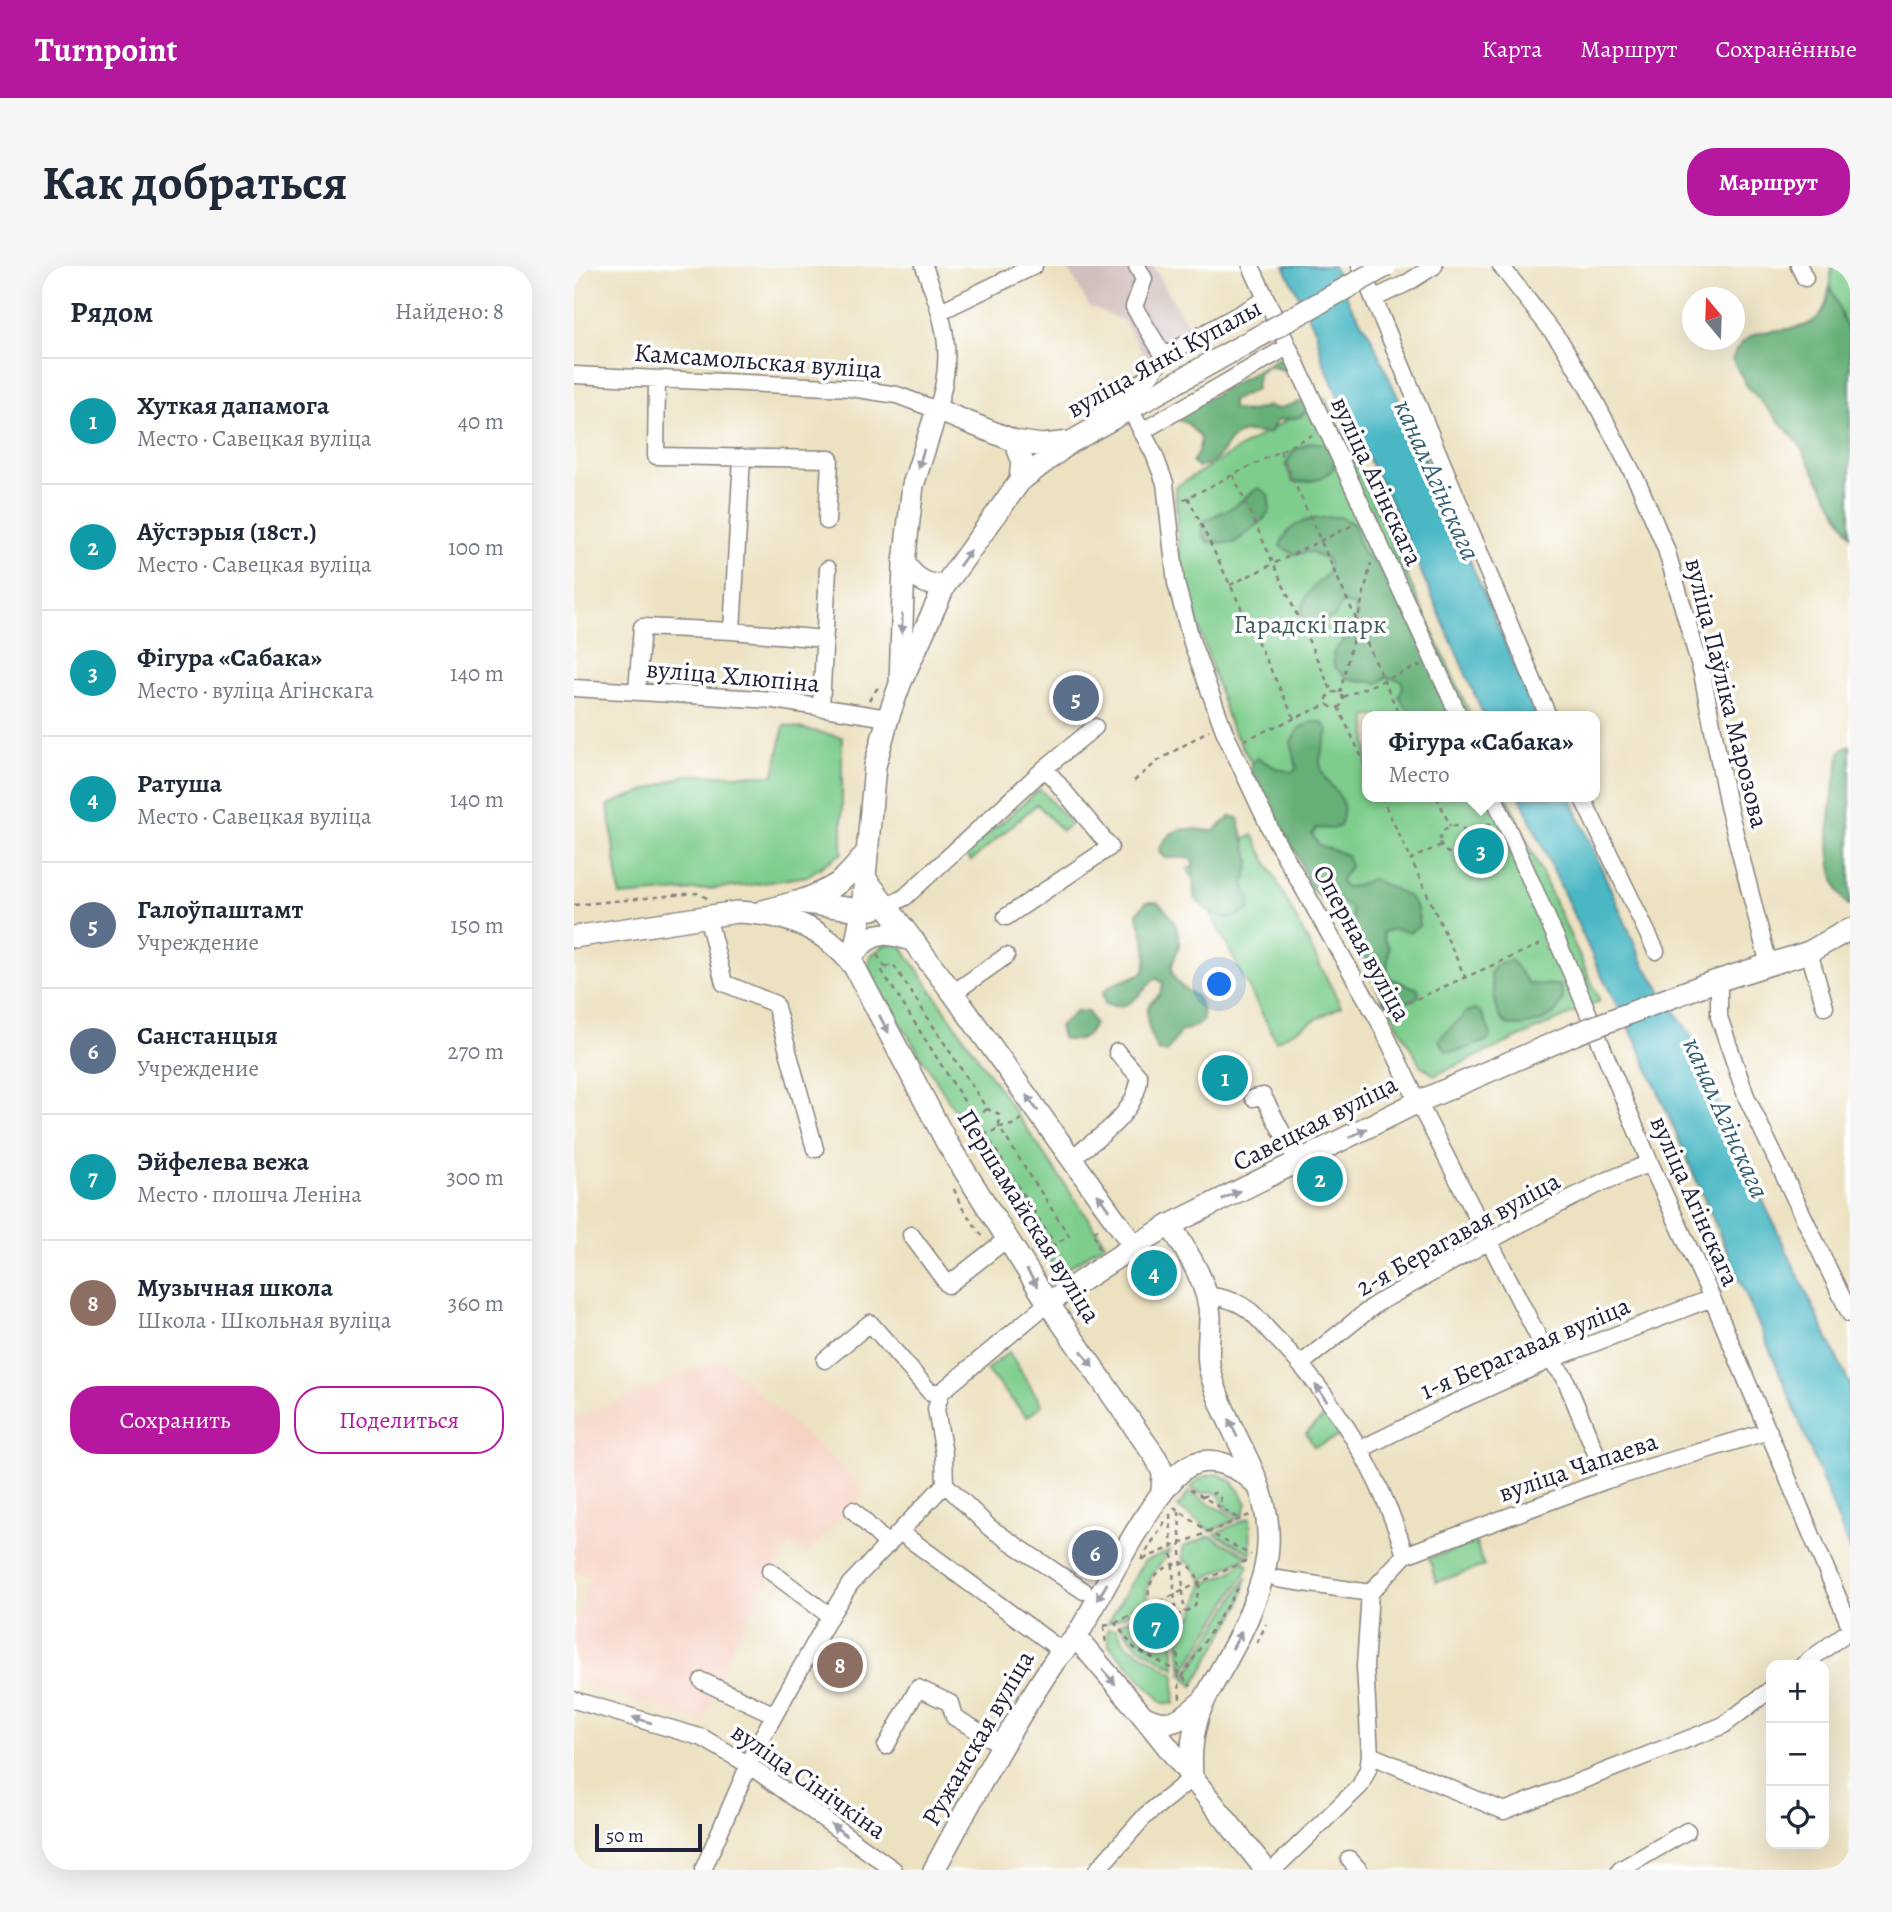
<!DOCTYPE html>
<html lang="ru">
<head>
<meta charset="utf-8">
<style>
  body { margin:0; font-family:Alegreya,serif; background:#f6f6f7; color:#1f2937 }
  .controls { position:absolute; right:21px; bottom:21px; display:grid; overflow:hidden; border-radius:14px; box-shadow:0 7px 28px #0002 }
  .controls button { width:63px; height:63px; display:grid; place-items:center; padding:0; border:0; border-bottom:2px solid #e0e1e3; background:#fff; color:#1f2937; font:35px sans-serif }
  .compass { position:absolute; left:1108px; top:21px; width:63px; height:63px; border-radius:50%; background:#fff; box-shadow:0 7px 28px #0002; rotate:341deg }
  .scale { position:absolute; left:21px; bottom:18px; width:107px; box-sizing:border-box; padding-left:7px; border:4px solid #22223b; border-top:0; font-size:19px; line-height:24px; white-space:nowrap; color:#22223b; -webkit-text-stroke:5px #fff; paint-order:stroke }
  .you { position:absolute; left:646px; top:719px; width:24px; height:24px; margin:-18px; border:5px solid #fff; border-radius:50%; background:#1a73e8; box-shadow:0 0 0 10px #1a73e833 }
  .badge { display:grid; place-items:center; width:46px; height:46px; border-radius:50%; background:#b5179e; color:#fff; font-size:23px; font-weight:700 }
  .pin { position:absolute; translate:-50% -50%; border:4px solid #fff; box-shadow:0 2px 7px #0006 }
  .popup { position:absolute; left:788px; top:445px; width:238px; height:91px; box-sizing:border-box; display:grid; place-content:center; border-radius:14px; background:#fff; filter:drop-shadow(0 2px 5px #0005); font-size:23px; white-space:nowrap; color:#747a83 }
  .popup b { font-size:26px; color:#1f2937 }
  .popup::after { content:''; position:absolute; left:50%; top:100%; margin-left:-14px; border:14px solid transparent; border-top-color:#fff }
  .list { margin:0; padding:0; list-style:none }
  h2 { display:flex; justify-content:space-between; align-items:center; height:91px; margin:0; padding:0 28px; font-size:30px }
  h2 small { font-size:23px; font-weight:400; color:#747a83 }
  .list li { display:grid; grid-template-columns:46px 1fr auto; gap:21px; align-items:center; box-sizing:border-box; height:126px; padding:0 28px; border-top:2px solid #e0e1e3 }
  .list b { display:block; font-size:26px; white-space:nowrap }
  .list p { margin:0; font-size:23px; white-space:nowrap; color:#747a83 }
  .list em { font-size:23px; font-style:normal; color:#747a83 }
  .actions { display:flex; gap:14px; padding:21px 28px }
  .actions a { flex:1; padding:16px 0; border:2px solid #b5179e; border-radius:28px; text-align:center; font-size:24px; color:#b5179e }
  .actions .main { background:#b5179e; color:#fff }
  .icon { flex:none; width:38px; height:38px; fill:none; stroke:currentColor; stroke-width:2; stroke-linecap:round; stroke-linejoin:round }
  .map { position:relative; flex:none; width:1276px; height:1604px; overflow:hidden; border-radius:28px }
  header { display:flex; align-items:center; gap:42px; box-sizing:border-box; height:98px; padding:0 35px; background:#b5179e; color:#fff }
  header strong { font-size:33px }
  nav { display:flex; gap:38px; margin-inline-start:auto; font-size:24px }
  .intro { display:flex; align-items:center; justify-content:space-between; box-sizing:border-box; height:168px; padding:0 42px }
  h1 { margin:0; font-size:49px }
  .button { padding:18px 32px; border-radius:28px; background:#b5179e; color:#fff; font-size:24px; font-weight:700 }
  main { display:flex; gap:42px; padding:0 42px }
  aside { flex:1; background:#fff; border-radius:28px; box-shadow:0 7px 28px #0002 }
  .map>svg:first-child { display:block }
</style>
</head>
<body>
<header>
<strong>Turnpoint</strong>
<nav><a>Карта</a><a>Маршрут</a><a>Сохранённые</a></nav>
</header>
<div class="intro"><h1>Как добраться</h1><a class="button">Маршрут</a></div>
<main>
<aside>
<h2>Рядом<small>Найдено: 8</small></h2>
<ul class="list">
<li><span class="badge" style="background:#0f9aa8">1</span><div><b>Хуткая дапамога</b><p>Место · Савецкая вуліца</p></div><em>40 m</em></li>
<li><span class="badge" style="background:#0f9aa8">2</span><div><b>Аўстэрыя (18ст.)</b><p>Место · Савецкая вуліца</p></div><em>100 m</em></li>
<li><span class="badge" style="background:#0f9aa8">3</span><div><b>Фігура «Сабака»</b><p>Место · вуліца Агінскага</p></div><em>140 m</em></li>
<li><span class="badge" style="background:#0f9aa8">4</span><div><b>Ратуша</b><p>Место · Савецкая вуліца</p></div><em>140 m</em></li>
<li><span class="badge" style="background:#5c6f8a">5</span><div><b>Галоўпаштамт</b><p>Учреждение</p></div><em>150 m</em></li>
<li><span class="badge" style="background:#5c6f8a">6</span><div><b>Санстанцыя</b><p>Учреждение</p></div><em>270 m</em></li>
<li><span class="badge" style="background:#0f9aa8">7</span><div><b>Эйфелева вежа</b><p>Место · плошча Леніна</p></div><em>300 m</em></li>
<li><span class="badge" style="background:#8d6e63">8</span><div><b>Музычная школа</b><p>Школа · Школьная вуліца</p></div><em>360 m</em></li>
</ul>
<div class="actions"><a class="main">Сохранить</a><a>Поделиться</a></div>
</aside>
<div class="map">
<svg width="1276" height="1604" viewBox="0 0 1276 1604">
  <rect width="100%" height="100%" fill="#fff"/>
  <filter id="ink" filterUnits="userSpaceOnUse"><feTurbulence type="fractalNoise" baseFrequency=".0143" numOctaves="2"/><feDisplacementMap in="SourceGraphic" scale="14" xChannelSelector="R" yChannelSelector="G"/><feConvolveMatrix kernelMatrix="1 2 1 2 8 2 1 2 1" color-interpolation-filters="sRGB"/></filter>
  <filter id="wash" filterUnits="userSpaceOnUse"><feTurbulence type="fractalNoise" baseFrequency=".00686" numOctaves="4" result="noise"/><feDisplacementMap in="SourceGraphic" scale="28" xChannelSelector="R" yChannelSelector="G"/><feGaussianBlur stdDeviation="1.57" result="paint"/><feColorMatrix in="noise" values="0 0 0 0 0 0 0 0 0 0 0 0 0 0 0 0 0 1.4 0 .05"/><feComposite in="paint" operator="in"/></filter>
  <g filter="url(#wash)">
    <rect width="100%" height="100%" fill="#ece1c1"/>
    <path fill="#f6d2c3" d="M147,1094L268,1201L290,1227L233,1288L215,1279L156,1384L131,1456L0,1415V1363L16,1310L0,1305V1152Z"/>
    <path fill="#d1bfbd" d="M492,0H579L618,67L573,94L549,54L515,40Z"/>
    <path fill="#7ecd8d" stroke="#507864" stroke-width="2" d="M1258,0H1276V71L1256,20Z
      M751,131L897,450H793V531H933L1026,735L861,809L847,800L656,459L606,302L601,221Z
      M210,459L268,471V587L233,610L170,620L46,630L34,539L112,509H200Z
      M466,523L497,558L488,565L463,538L397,595L391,588Z
      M679,569L767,740L702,775L614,603Z
      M312,678H326L531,977L484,1009L293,704L296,690Z
      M435,1086L468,1139L453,1151L412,1104Z
      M752,1149L766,1170L740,1181L732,1167Z
      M644,1208L659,1216L673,1237L668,1251L650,1242C647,1227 642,1223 628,1228L617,1222C623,1212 632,1209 644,1208Z
      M615,1226L663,1253L637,1265L604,1241Z
      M676,1251L677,1287L641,1268Z
      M636,1270L675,1290L628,1314L617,1298L609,1295V1281Z
      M902,1277L910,1300L862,1316L855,1292Z
      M596,1285C585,1300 567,1318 574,1338L534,1357L570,1295Z
      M670,1295L675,1301L608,1408L603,1351H619L629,1318L656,1307Z
      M673,1311L666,1339L619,1420L611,1411Z
      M596,1333L601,1402L563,1380L545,1358Z
      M533,1363H542L552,1378L601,1408L600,1438L589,1437L535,1379Z"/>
    <path fill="#66b078" stroke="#44695a" stroke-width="2" d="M1256,20L1276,71V268L1223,175L1173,120L1158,93C1176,46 1226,79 1248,46C1253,40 1254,28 1256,20Z
      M705,92L713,96L717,106L714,110L707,103L692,100L684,108L682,123L658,135V143L672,146L695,140L703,143L732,134L736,137C728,156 721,151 703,154L696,167C687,168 675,164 667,167C646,176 653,197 623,201L618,196L624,187L627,172L613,157L600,152Z
      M737,176C780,179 762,222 719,215L712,199L719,185Z
      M685,222L694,228L696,244L688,255L660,277L634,276L629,270L627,258C640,247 652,247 662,239C671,232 675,227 685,222Z
      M766,251L781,259L783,273L790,288L816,308L880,450C857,450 836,455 825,430L829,421L827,414L812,411L804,417L774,413L760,400L759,387C771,371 791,358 779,339L768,337L760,351L738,358L728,354C726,332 738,322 754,307V294L737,286L720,288L706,280C717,252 739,252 766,251Z
      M739,456H748L754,465C752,474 745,489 746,498C751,527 779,523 766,560L758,563L743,562L738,568L745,579L773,589L776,600L766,615L771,621L782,620L798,613C822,626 846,626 845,660L836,666L819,663L809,666L810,673L815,682L813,706L818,713L844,723L845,730C832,738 824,738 809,735L782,670L777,642L765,634L747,632L736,622L724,591L677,506V498L683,492L704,503L718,506L723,503L717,476L725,462Z
      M1276,479V640H1275C1242,607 1258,527 1267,485Z
      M657,550L664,552L676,596L670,619L676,632V643C653,660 637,650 620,632L619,595L614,592H591L585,585C596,557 616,563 640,565Z
      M572,636H583C595,646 607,662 605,679C603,690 594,699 600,711C610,731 628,720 629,754L622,760L606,766L593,786H585C579,777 570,753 574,741C579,730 587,734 589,717L582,712C564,728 556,747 531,738L528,727L540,718L569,707C578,686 568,668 563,647Z
      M937,694L955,718L986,719L989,732C987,737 984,743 981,747C970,757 934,768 926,751C920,740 921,721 916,708L923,698Z
      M902,743L908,748L917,768L913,775L884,785H872L865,774C873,763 885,757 892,746Z
      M514,745L520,758C514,772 502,778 488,772L485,760L502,746Z"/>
    <path fill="#49b7c4" stroke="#366c80" stroke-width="2" d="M710,0H759L777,40L796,69L882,262L962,450H910L815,232L772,149L748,92L742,65Z
      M946,531H996L1070,699L1120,774L1157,867L1276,1119V1285L1213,1124L1064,779L1027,709Z"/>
  </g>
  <g filter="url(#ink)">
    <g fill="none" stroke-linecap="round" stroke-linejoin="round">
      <defs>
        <path id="minor" d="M563,0L570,13L560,41L590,90
          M677,0L885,450
          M786,0L974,450
          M927,0L988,78L1014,122L1065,219L1092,283L1128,407L1154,540L1195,699
          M1225,0L1231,12
          M801,32L833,17L860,0
          M367,45L460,0
          M0,109L277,122L323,129L363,144C382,87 370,54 350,0
          M83,113L82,190L256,193L253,255
          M556,143L580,188L591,217L602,317L618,377L651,467L700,571L805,755L844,836L976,1094L990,1110L1033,1214
          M528,159L525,150L532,140L575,111L590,90L692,33
          M567,166L713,81
          M158,365L168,191
          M0,422L200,434L314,452
          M63,425L68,361L158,365L251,373
          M247,442L254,303
          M920,531L1003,720L1076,897L1138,1032L1276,1360
          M1008,531L1082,685
          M312,641L331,631L471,502L521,461
          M133,649L150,717L201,738L241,883
          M432,651L536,581L471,502
          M1235,686L1251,741
          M1145,714V751L1172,830L1276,1048
          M379,727L432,690
          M679,832L689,830L724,897
          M497,892C523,874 564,846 565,811L543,786
          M337,969L374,1019L434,972
          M632,1029C646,1031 661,1034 672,1042C684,1050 693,1064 703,1073C761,1133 807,1208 831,1289L796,1327L791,1400L796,1489L794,1503L786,1520L699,1604
          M251,1094L296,1057L356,1126H367
          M727,1098L802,1038L948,957L1027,917L1076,897
          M787,1183L876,1139L976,1094L1138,1032
          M371,1218L416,1262L510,1325
          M279,1244L314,1279
          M326,1266L488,1385
          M831,1289L1033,1214L1195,1165
          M196,1305L256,1350
          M704,1313L796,1327
          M1229,1399L1276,1364
          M128,1415L199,1448
          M0,1434L129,1472L175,1499L320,1604
          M312,1480L344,1422L376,1437L380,1451L428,1479
          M796,1489L930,1545L1150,1459L1197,1423
          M775,1593L785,1604
          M129,1604L183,1480L256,1350L276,1318L371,1218L370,1188L362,1143L367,1126L474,1037
          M523,1604L572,1549L618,1512
          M1046,1604L1113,1565"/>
        <path id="major" d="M446,215L497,176
          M330,297C341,313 352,320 371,319
          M326,418L330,297L339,219L363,144L441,175L467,179L497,176L653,88
          M291,612L379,727L560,980
          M226,635C262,622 270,616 293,586
          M189,645L222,636L288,644L299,643
          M0,671L163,646C212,648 249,661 280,700L373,877L474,1037L582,1192L589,1207L588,1226
          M281,686C300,663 314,666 340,675
          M278,698L288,644L301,500L314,452L326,418L371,319L446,215L448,194L441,175
          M1127,720L1235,686L1276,663
          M596,959C613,986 635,1018 636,1051C636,1069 632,1086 636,1104C654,1178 712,1226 689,1310C680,1341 667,1369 651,1397C641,1415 628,1434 623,1454C617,1474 617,1492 618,1512
          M474,1037L560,980L596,959L844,836L1001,768
          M502,1371L569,1450L692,1604
          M569,1450C597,1465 609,1452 630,1434
          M360,1604C398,1533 435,1463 480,1396C487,1386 497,1378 504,1368C527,1331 581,1218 615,1200C637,1188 666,1201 682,1218"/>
      </defs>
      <use href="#minor" stroke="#87827e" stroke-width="19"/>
      <use href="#major" stroke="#87827e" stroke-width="24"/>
      <path stroke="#87827e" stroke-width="2.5" stroke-dasharray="5 5" stroke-linecap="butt" d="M706,185L826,450
        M659,209L758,426
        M614,231L720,452
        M609,234L738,169
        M656,319L779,259
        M753 434a8 8 0 1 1 16 0a8 8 0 1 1-16 0Z
        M766,427L797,297
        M769,431L847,399
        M295,434L305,420
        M764,441L793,502
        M670,474L754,438
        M560,515L584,495L635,464
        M807,531L837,593
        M863,531L876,560
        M866 574a14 14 0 1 1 28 0a14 14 0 1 1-28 0Z
        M893,566L917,558
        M867,579L837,593L891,711
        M0,639L123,627L135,633
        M303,689L312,702L308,705L402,854L385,865
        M312,702L319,698L413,843L425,848V861L415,868L404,862L403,850L413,843
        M815,745L969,677
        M448,853L438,859L425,861L495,970L465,988
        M411,867L481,979
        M380,923L387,940L409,971
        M524,983V976L518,967L524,963
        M616,1223L667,1254
        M628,1231L641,1227L646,1231L648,1242
        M600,1241L636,1267L677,1289
        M605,1245L610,1346
        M596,1248L606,1433
        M569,1293L676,1249
        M567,1294L593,1252
        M576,1339C570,1315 584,1302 607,1296L617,1301L626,1317L621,1340L610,1347L602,1349
        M541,1357L673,1294
        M530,1360L541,1357L560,1382L604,1406L617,1420
        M530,1361L532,1379
        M683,1377L692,1358
        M608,1411L666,1319"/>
      <use href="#minor" stroke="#fff" stroke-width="16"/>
      <use href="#major" stroke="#fff" stroke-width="21"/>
      <defs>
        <path id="major-bridge" d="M653,88L812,0
          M1001,768L1127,720"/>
      </defs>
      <use href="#major-bridge" stroke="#87827e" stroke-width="24" stroke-linecap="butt"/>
      <use href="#major-bridge" stroke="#fff" stroke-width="21"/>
    </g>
    <defs><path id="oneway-solid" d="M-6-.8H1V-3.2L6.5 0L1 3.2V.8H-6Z" transform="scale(1.75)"/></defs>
    <g fill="#9c9ca7">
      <use href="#oneway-solid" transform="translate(347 193) rotate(107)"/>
      <use href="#oneway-solid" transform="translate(391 292) rotate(-54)"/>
      <use href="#oneway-solid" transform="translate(328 358) rotate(92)"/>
      <use href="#oneway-solid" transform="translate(310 758) rotate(62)"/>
      <use href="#oneway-solid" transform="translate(458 837) rotate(-126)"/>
      <use href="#oneway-solid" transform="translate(784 867) rotate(-27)"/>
      <use href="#oneway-solid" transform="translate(657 929) rotate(-26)"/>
      <use href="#oneway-solid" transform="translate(529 936) rotate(-126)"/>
      <use href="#oneway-solid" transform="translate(458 1012) rotate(58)"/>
      <use href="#oneway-solid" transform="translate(513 1093) rotate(55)"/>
      <use href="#oneway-solid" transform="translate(747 1127) rotate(-125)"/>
      <use href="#oneway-solid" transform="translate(659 1162) rotate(-115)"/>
      <use href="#oneway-solid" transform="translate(528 1326) rotate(121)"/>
      <use href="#oneway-solid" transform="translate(663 1374) rotate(-62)"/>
      <use href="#oneway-solid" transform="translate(535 1411) rotate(49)"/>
      <use href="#oneway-solid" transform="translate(68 1454) rotate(-163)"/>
      <use href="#oneway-solid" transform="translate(265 1564) rotate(-144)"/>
    </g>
  </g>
  <g text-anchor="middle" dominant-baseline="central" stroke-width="7" stroke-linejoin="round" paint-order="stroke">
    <g font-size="26" fill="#22223b" stroke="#fff">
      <text transform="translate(590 92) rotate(-29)">вуліца Янкі Купалы</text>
      <text transform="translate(184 95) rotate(4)">Камсамольская вуліца</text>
      <text transform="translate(803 215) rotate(65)">вуліца Агінскага</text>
      <text transform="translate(159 410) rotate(5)">вуліца Хлюпіна</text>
      <text transform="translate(1153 427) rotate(76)">вуліца Паўліка Марозова</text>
      <text transform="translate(788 677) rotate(61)">Оперная вуліца</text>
      <text transform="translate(741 857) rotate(-27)">Савецкая вуліца</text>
      <text transform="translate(1121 935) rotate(66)">вуліца Агінскага</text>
      <text transform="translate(455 950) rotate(58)">Першамайская вуліца</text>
      <text transform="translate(884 968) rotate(-29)">2-я Берагавая вуліца</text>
      <text transform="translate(951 1082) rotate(-23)">1-я Берагавая вуліца</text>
      <text transform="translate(1004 1201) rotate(-19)">вуліца Чапаева</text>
      <text transform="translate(404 1472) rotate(-60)">Ружанская вуліца</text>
      <text transform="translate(235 1515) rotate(35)">вуліца Сінічкіна</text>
    </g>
    <g font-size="26" fill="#425e58" stroke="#fff">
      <text x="736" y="358">Гарадскі парк</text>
    </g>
    <g font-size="28" font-style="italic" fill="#325e72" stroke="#fff">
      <text transform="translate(863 214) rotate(66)">канал Агінскага</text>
      <text transform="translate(1152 852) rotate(66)">канал Агінскага</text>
    </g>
  </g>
</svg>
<div class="controls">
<button>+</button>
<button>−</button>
<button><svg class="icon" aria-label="locate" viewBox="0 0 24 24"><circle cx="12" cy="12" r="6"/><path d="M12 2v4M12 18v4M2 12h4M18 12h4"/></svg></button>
</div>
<svg class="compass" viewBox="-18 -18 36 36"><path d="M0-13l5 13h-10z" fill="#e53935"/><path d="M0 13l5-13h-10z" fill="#747a83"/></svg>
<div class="scale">50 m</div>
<div class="you"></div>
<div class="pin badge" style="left:651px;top:812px;background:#0f9aa8">1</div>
<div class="pin badge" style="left:746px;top:913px;background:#0f9aa8">2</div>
<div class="pin badge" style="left:907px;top:585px;background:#0f9aa8">3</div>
<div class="popup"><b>Фігура «Сабака»</b>Место</div>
<div class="pin badge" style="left:580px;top:1007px;background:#0f9aa8">4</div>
<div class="pin badge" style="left:502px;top:432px;background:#5c6f8a">5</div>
<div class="pin badge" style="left:521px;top:1287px;background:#5c6f8a">6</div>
<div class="pin badge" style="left:582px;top:1360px;background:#0f9aa8">7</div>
<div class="pin badge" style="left:266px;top:1399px;background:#8d6e63">8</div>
</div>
</main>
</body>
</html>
